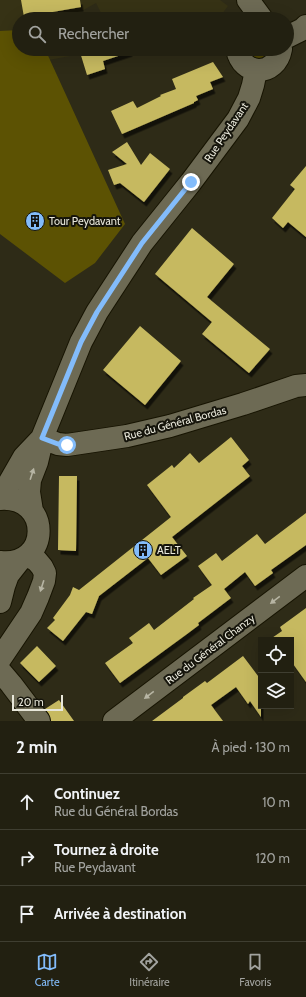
<!DOCTYPE html>
<html lang="fr">
<head>
<meta charset="utf-8">
<style>
  body { margin:0; font-family:Cabin,sans-serif; background:#2a281a; color:#f1f3f6 }
  .controls { position:absolute; right:12px; bottom:12px; display:grid; overflow:hidden; border-radius:0px; box-shadow:0 4px 16px #0002 }
  .controls button { width:36px; height:36px; display:grid; place-items:center; padding:0; border:0; border-bottom:1px solid #3f3e31; background:#222011; color:#f1f3f6; font:20px sans-serif }
  .scale { position:absolute; left:12px; bottom:10px; width:51px; box-sizing:border-box; padding-left:4px; border:2px solid #e8e7da; border-top:0; font-size:11px; line-height:14px; white-space:nowrap; color:#e8e7da; -webkit-text-stroke:3px #15140b; paint-order:stroke }
  .stop { position:absolute; width:12px; height:12px; margin:-9px; border:3px solid #83bcfb; border-radius:50%; background:#fff }
  .stop.end { background:#83bcfb; border-color:#fff; box-shadow:0 1px 4px #0008 }
  .list { margin:0; padding:0; list-style:none }
  h2 { display:flex; justify-content:space-between; align-items:center; height:52px; margin:0; padding:0 16px; font-size:17px }
  h2 small { font-size:13px; font-weight:400; color:#a2a39f }
  .list li { display:grid; grid-template-columns:26px 1fr auto; gap:12px; align-items:center; box-sizing:border-box; height:56px; padding:0 16px; border-top:1px solid #3f3e31 }
  .list b { display:block; font-size:15px; white-space:nowrap }
  .list p { margin:0; font-size:13px; white-space:nowrap; color:#a2a39f }
  .list em { font-size:13px; font-style:normal; color:#a2a39f }
  .icon { flex:none; width:22px; height:22px; fill:none; stroke:currentColor; stroke-width:2; stroke-linecap:round; stroke-linejoin:round }
  .map { position:relative; flex:none; width:306px; height:721px; overflow:hidden }
  .search { position:absolute; background:#222011; box-shadow:0 4px 16px #0002; left:12px; right:12px; top:12px; height:44px; display:flex; align-items:center; gap:10px; box-sizing:border-box; padding:0 14px; border-radius:22px; color:#a2a39f; font-size:15px }
  .sheet { height:220px; background:#222011 }
  nav { display:flex; justify-content:space-around; align-items:center; box-sizing:border-box; height:56px; border-top:1px solid #3f3e31; background:#222011; font-size:11px; color:#a2a39f }
  nav a { display:grid; justify-items:center; gap:2px }
  nav .on { color:#83bcfb }
  .map>svg:first-child { display:block }
</style>
</head>
<body>
<div class="map">
<svg width="306" height="721" viewBox="0 0 306 721">
  <defs>
    <filter id="shadow"><feDropShadow dx="2.5" dy="4.5" stdDeviation="0" flood-color="#0009"/></filter>
  </defs>
  <rect width="100%" height="100%" fill="#2e2b17"/>
  <path fill="#363215" d="M0,0H220L228,6L218,19H104L96,3L67,19H19V49H68L70,56L0,69Z"/>
  <path fill="#504701" d="M248,49H268C265,62 251,62 248,49Z"/>
  <path fill="#5c5203" d="M19,30V49H45L125,224L95,263L65,283L0,234V31Z"/>
  <path fill="#c6b961" filter="url(#shadow)" d="M21,0H80L81,7L24,17Z
    M79,49H130V52L103,61L105,69L87,75Z
    M213,62L223,77L210,82L213,89L196,96L198,100L194,102V103L122,134L111,111L133,101L137,108L161,96L160,95L176,89L172,79Z
    M127,142L141,165L150,153L170,169L144,202L120,183L114,185L108,170L127,164L112,152Z
    M306,166V237L288,222L283,228L272,218L295,189L290,185Z
    M192,228L234,264L207,297L270,349L249,373L202,334L212,322L155,274Z
    M140,326L181,361L145,405L103,370Z
    M231,437L249,460L242,466L250,476L172,537L187,556L161,575L148,558L99,596L92,614L86,612L63,641L47,628L55,620L53,618L70,595L73,587L79,590L171,517L147,485L172,465L174,468L190,453L199,463Z
    M59,476H77L76,551L58,550Z
    M306,513V545L271,570L273,573L255,586L245,572L224,589L231,598L198,623L199,625L187,634L120,683L105,663L133,643L129,638L149,623L154,630L194,599L193,598L212,585L198,566L216,553L222,561L257,534L265,544Z
    M306,608V682L291,661V640H269L282,631L280,627Z
    M37,646L56,666L39,682L20,663Z
    M243,656L261,680V717L250,701L248,704L236,687L211,705L223,721H152L183,698V697L205,681L207,683Z
    M59,700L74,721H51L49,714L45,709Z"/>
  <g fill="none" stroke-linecap="round" stroke-linejoin="round">
    <defs>
      <path id="minor" d="M248,0L262,19
        M287,37L303,29L306,26
        M237,49C242,77 276,77 281,49
        M42,438L58,444L67,445L127,436L170,426L243,404L296,386L306,385
        M0,495L8,485L24,457L42,438L81,342L97,312L142,243L191,182L238,119L249,98L253,85L256,70
        M0,499C52,495 51,568 0,562
        M32,511L29,492L30,480L37,462L42,441
        M0,602L4,586L8,575L19,561
        M0,659L31,613L38,597L44,581L45,573L42,567L37,561L28,555
        M0,671L11,684L39,721
        M114,721L306,576"/>
    </defs>
    <use href="#minor" stroke="#171402" stroke-width="24"/>
    <use href="#minor" stroke="#6d6a54" stroke-width="22"/>
  </g>
  <defs><path id="oneway-solid" d="M-6-.8H1V-3.2L6.5 0L1 3.2V.8H-6Z"/></defs>
  <g fill="#b7b5a4">
    <use href="#oneway-solid" transform="translate(32 474) rotate(-72)"/>
    <use href="#oneway-solid" transform="translate(42 586) rotate(108)"/>
    <use href="#oneway-solid" transform="translate(275 600) rotate(143)"/>
    <use href="#oneway-solid" transform="translate(149 695) rotate(143)"/>
  </g>
  <g fill="none" stroke-linecap="round" stroke-linejoin="round">
    <path stroke="#83bcfb" stroke-width="5" d="M67,445L58,444L42,438L81,342L97,312L142,243L191,182"/>
  </g>
  <defs>
    <symbol id="building-disc" viewBox="-11 -11 22 22"><circle r="9.5" fill="#83bcfb" stroke="#15140b"/><path d="M-4-6H4V6H1V3H-1V6H-4ZM-2.5-4.3h1.7v1.8h-1.7ZM.8-4.3h1.7v1.8H.8ZM-2.5-1h1.7V.8h-1.7ZM.8-1h1.7V.8H.8Z" fill="#111"/></symbol>
  </defs>
  <g fill-rule="evenodd">
    <use href="#building-disc" x="24" y="210" width="22" height="22"/>
    <use href="#building-disc" x="132" y="539" width="22" height="22"/>
  </g>
  <g text-anchor="middle" dominant-baseline="central" stroke-width="4" stroke-linejoin="round" paint-order="stroke">
    <g font-size="11" fill="#e8e7da" stroke="#15140b">
      <text transform="translate(226 132) rotate(-56)">Rue Peydavant</text>
      <text transform="translate(175 423) rotate(-15)">Rue du Général Bordas</text>
      <text transform="translate(210 649) rotate(-37)">Rue du Général Chanzy</text>
    </g>
    <g font-size="11" fill="#e8e7da" stroke="#15140b" text-anchor="start">
      <text x="49" y="221">Tour Peydavant</text>
      <text x="157" y="550">AELT</text>
    </g>
  </g>
</svg>
<div class="controls">
<button><svg class="icon" aria-label="locate" viewBox="0 0 24 24"><circle cx="12" cy="12" r="6"/><path d="M12 2v4M12 18v4M2 12h4M18 12h4"/></svg></button>
<button><svg class="icon" aria-label="layers" viewBox="0 0 24 24"><path d="M12 4l9 5-9 5-9-5zM3 14l9 5 9-5"/></svg></button>
</div>
<div class="scale">20 m</div>
<div class="stop" style="left:67px;top:445px"></div>
<div class="stop end" style="left:191px;top:182px"></div>
<div class="search"><svg class="icon" aria-label="search" viewBox="0 0 24 24"><circle cx="10" cy="10" r="6"/><path d="M15 15l6 6"/></svg>Rechercher</div>
</div>
<section class="sheet">
<h2>2 min<small>À pied · 130 m</small></h2>
<ul class="list">
<li><svg class="icon" aria-label="ahead" viewBox="0 0 24 24"><path d="M12 20V5M6 11l6-6 6 6"/></svg><div><b>Continuez</b><p>Rue du Général Bordas</p></div><em>10 m</em></li>
<li><svg class="icon" aria-label="right" viewBox="0 0 24 24"><path d="M7 20v-9h11M14 6l5 5-5 5"/></svg><div><b>Tournez à droite</b><p>Rue Peydavant</p></div><em>120 m</em></li>
<li><svg class="icon" aria-label="arrive" viewBox="0 0 24 24"><path d="M6 21V4h12l-3 4 3 4H6"/></svg><div><b>Arrivée à destination</b></div></li>
</ul>
</section>
<nav>
<a class="on"><svg class="icon" aria-label="map" viewBox="0 0 24 24"><path d="M3 6l6-2 6 2 6-2v14l-6 2-6-2-6 2zM9 4v14M15 6v14"/></svg>Carte</a>
<a><svg class="icon" aria-label="directions" viewBox="0 0 24 24"><path d="M12 3l9 9-9 9-9-9zM9 14v-3h6M13 9l2 2-2 2"/></svg>Itinéraire</a>
<a><svg class="icon" aria-label="saved" viewBox="0 0 24 24"><path d="M7 4h10v16l-5-4-5 4z"/></svg>Favoris</a>
</nav>
</body>
</html>
